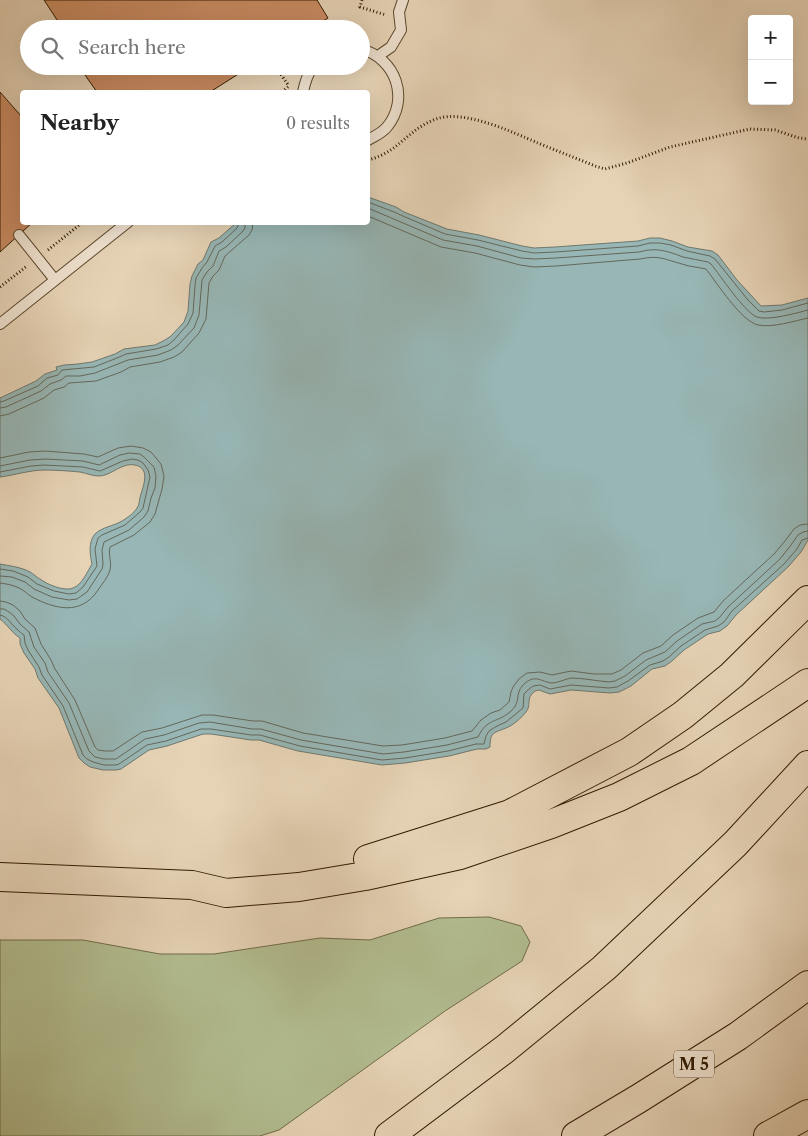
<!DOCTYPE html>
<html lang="en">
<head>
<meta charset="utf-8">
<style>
  body { margin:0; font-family:"Libre Caslon Text",serif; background:#f2f2f2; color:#222 }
  .controls { position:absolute; right:15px; top:15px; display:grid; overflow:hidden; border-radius:5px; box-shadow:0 5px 20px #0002 }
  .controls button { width:45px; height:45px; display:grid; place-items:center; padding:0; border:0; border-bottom:1px solid #e0e0e0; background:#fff; color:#222; font:25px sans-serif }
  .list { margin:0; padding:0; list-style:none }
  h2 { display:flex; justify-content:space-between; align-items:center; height:65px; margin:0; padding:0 20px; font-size:21px }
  h2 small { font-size:16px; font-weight:400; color:#767676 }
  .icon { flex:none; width:28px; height:28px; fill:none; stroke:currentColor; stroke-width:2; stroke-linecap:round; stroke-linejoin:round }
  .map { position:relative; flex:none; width:808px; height:1136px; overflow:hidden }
  .search { position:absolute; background:#fff; box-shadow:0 5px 20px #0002; left:20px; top:20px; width:350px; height:55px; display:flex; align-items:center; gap:12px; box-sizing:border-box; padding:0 18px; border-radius:28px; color:#767676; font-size:19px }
  .panel { position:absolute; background:#fff; box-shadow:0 5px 20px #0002; left:20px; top:90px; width:350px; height:135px; border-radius:5px }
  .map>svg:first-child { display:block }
</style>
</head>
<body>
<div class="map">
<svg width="808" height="1136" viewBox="0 0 808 1136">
  <rect width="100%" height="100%" fill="#e6d3b6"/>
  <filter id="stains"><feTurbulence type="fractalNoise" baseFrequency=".004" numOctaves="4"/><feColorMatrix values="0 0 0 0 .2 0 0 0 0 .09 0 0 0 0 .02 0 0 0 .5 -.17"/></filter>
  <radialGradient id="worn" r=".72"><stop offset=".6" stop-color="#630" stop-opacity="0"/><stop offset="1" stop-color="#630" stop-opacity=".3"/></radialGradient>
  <path fill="#b2bd90" stroke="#716c48" d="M489,917L521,926L530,942L522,961L445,1011L279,1130L260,1136H0V940H83L160,954H214L320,938L370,940L439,918Z"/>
  <path fill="#97b6b5" stroke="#6e786d" d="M368,197L396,207L404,212L447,229L479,235L522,246L534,248L555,247L638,241L650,238H660L672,241L688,247L712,251L718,255L737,280L761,306L782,305L808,298V540L801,552L788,567L736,615L727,626L720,631L708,634L684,650L672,661L665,666L652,669L631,686L619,692L610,693L571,690L550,694L539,690L535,691C525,698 532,705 526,712C521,718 514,725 506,728C502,730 495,731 492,735C490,738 490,744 490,747L486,749H477L449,756L405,763L382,765L298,751L259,740H251L211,734H203L167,746L149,750L121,769L116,770H103L90,767L84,763L79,758L59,708L38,678L35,669L24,653L20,644V638C11,632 8,625 0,619V564C10,566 21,567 30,572C34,574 36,577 40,579C46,584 65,592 73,588C82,585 87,572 92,564C90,555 88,542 95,534C102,527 114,526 122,521C127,518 134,513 137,508C140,505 139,498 141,494C144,484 150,468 135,465C122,462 111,476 99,476C92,476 86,473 80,472C69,471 57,470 45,470C30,470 15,475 0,477V398L36,381L45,374L57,370L56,367L64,365L78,364L92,362L115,354L124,349L155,345L165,340L171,336L184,322L188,311L190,284L192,276L198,264L203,260L211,242L219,238L236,223L368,222Z"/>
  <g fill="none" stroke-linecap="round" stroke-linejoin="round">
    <path stroke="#64685b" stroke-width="1" d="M368,202L394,212L403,216L445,234L478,240L522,251L534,253L555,252L638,246L650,243H660L671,245L687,251L710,256L715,259L748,300L759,311L764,312L782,310L808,303
      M368,208L443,240L477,246L521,258L534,259L556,258L639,252C657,247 667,251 683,257C691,259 700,260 708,262L711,264C720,275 745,313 757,317C768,321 797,313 808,310
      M368,216L441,247L475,253L520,265L534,267L556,266L640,259C660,255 663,259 682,264C690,267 698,267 706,269C717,283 741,321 758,325C773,328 794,321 808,318
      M0,402L4,401L38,386L47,378L58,375L62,370L94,367L117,358L126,354L156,349L168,345L174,340L188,324L193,313L195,285L196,278L202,268L207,262L215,246L222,242L237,228L239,222
      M0,408L6,407L41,391L50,384L61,380L66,376H80L95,373L128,360L158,355L171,350L178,345L194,328L199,315L202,280L207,272L213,266L219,251L226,247L242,232L245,228V222
      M0,416L9,414L44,398L54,390L64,387L69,383L96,381L121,372L130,367L160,362L174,357L182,352L199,333L206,319L209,283L213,276L219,270L225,256L249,235L252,230L253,222
      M0,458L29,452L45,451L84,454L98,457L118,448L131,446L143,448L151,452L161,464L164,476L162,489L155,514L150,522L134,535L110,547C108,555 112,562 110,570C108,577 102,584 98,590C81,616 55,609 32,597C27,594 24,590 19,588C13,585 7,584 0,583
      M0,466L30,460L45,459L83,461L99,465L120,455L129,453L140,454L144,457L154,467L156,476L155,488L151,498L148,511L144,517L129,530L104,542L102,550L103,564L102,569L87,592L77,599L69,600L52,597L34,589L25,582L12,577L0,576
      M0,472L31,466L44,465L83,467L100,471L123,461L132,459L138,460L143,463L148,470L150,477L143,508L140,512L125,525L102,535L98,538L95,549L97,566L83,587L76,593L69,594L54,591L37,584L28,577L13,571L0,569
      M0,601L6,602L13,605L20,611L25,619L35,628L41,644L51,660L55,669L75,700L95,747L98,750L105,751H113L142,732L162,728L202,715H213L253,721H262L303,733L383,746L402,745L445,738L472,731L481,720L491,713L500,710L509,702L511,692L513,687L519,679L527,673L540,672L552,675L571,671L594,674H612L621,670L643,653L661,646L673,635L698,618L714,612L723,601L774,554L785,541L794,529L800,525L808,524
      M0,609H4L9,612L14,616L20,624L29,632L34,647L45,663L48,672L69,703L89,751L95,757L104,759H116L145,739L164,735L199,723L210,722L252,729H261L301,740L383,754L404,752L447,745L478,737C487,718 497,723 510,712C522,702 514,695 523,685C535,673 541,682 552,683C558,683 565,679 571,678C583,678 597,681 609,682L615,681L625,676L646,660L665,652L677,641L702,624L715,621L719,618L728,607L780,559L791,545L798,535L803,532L808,531
      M0,615C9,617 10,624 17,629C19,632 22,633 24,635L25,643L28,650L39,667L42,675L63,706L83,755L87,759L93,762L104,765H116L119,764L147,745L166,741L201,729H211L251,735H260L300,746L382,760L405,758L448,751L476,744H484L486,736L489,731L497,726L506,722L523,708L524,694L528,690L533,686L540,685L550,689L571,685L609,688L617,687L628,681L650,665L663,661L669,657L681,646L705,630L718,626L724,622L732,611L784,564L797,549L802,540L808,538"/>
  </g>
  <path fill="#ca8c63" stroke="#301b01" d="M44,0H317L328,18L311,29H63Z
    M82,66H251L210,92H97L80,68Z
    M0,92L22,117V222H33L0,252Z"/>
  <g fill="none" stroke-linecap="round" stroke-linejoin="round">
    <defs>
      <path id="lane" d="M361,49C396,58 410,99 387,127C382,133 375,136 368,140
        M378,56L391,47L401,30L399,12L403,0
        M303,92C305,82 307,75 313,66
        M19,235L55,280
        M0,324L128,222"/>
      <path id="highway" d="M368,859L510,814L629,752L683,715L732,675L808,600
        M0,877L192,885L226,893L299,887L365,876L460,855L551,824L619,797L691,761L808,683
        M389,1136L505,1049L604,968L735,844L808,765
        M576,1136L638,1099L738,1036L808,985
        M768,1136L808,1114"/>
    </defs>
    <use href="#lane" stroke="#5e492e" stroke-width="12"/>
    <use href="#highway" stroke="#301b01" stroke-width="30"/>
    <path stroke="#301b01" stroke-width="3" stroke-dasharray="1 2.5" stroke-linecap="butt" d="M362,0L360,7L386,15
      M275,66L289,86
      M282,92L289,86
      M368,160C380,157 391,151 401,142C412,133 422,124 436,119C464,109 512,132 538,143C557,151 576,158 595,166L605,169L627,163L670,147L750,129L775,130L799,138L808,139
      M48,250L83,222
      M0,287L27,266"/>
    <use href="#lane" stroke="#efe2d0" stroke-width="10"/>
    <use href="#highway" stroke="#e6d3b6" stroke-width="28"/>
  </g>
  <g text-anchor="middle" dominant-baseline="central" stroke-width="4" stroke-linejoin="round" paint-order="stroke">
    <rect fill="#efe2d0" stroke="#69573f" stroke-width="1" x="674" y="1050.5" width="40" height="27" rx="4"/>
    <g font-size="16" font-weight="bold" fill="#301b01">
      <text x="694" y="1064">M 5</text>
    </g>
  </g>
  <rect width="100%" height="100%" filter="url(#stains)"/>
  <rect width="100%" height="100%" fill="url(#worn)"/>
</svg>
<div class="controls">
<button>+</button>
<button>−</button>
</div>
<div class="search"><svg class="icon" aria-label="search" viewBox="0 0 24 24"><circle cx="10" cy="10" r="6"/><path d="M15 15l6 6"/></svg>Search here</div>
<section class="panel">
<h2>Nearby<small>0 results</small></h2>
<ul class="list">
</ul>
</section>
</div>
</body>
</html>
